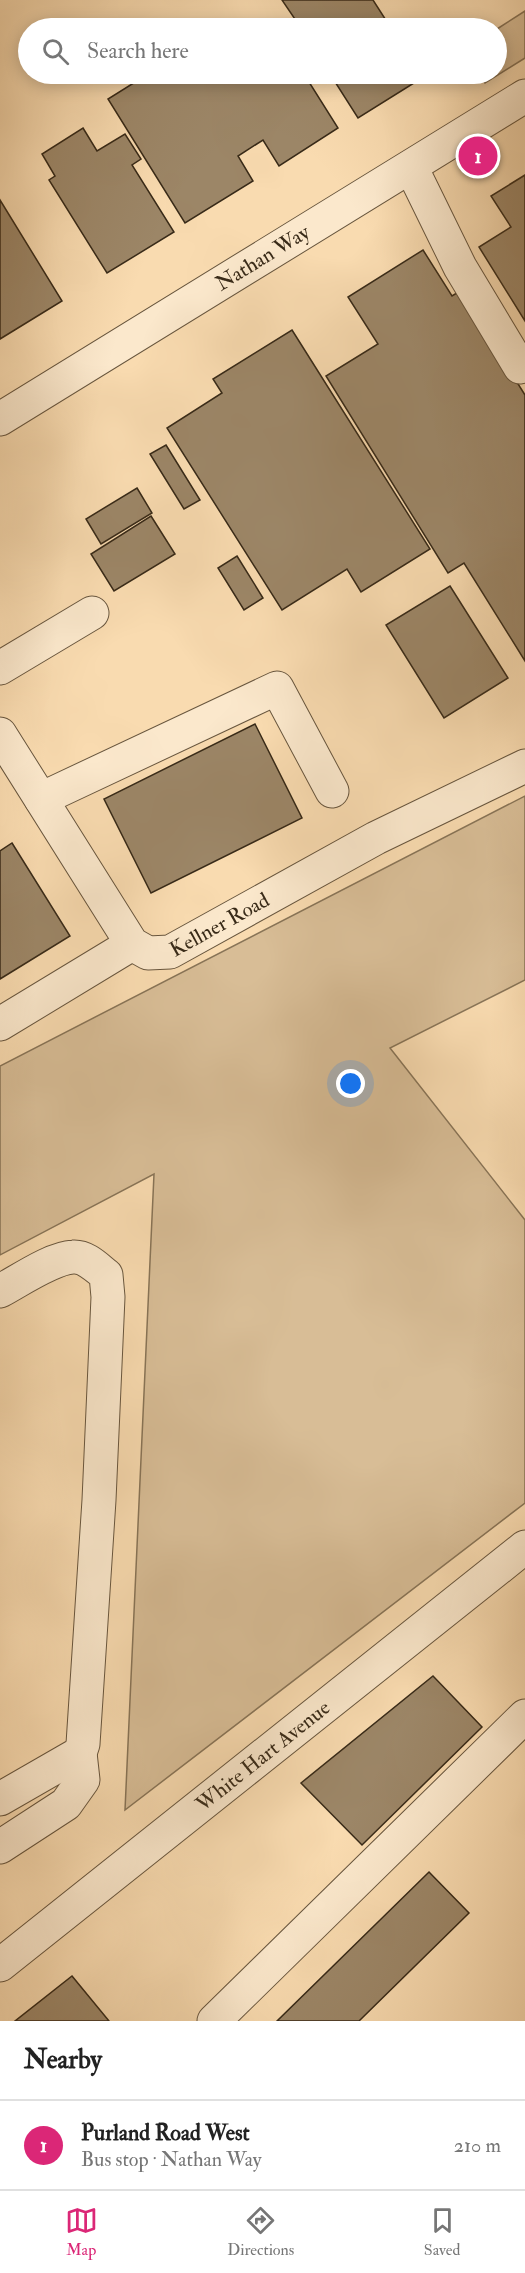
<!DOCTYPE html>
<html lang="en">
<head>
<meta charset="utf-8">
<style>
  body { margin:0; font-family:"IM FELL Double Pica",serif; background:#f6f6f6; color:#222 }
  .you { position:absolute; left:351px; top:1084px; width:21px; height:21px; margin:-15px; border:4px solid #fff; border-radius:50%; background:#1a73e8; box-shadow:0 0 0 9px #1a73e833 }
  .badge { display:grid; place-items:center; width:39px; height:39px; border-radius:50%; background:#db2777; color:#fff; font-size:20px; font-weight:700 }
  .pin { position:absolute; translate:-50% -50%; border:3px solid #fff; box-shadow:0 2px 6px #0006 }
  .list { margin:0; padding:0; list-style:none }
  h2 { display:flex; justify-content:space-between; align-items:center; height:78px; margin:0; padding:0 24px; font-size:26px }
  h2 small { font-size:20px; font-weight:400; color:#767676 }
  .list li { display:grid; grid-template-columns:39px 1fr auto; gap:18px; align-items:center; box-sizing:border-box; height:90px; padding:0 24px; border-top:2px solid #e0e0e0 }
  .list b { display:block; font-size:22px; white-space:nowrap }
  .list p { margin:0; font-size:20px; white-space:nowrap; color:#767676 }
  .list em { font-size:20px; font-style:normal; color:#767676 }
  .icon { flex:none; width:33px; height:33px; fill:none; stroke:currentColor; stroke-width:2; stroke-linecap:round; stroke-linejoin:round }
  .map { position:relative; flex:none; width:525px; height:2021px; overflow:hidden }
  .search { position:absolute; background:#fff; box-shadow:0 3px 15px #0003; left:18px; right:18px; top:18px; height:66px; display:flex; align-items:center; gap:15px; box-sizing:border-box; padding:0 21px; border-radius:33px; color:#767676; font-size:22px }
  .sheet { height:168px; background:#fff }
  nav { display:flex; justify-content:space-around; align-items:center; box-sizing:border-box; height:84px; border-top:2px solid #e0e0e0; background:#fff; font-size:16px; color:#767676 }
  nav a { display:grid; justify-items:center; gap:3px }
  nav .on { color:#db2777 }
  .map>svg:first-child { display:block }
</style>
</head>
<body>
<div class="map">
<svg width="525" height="2021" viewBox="0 0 525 2021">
  <rect width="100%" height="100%" fill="#f9dbb0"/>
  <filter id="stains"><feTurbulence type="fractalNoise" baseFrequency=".00333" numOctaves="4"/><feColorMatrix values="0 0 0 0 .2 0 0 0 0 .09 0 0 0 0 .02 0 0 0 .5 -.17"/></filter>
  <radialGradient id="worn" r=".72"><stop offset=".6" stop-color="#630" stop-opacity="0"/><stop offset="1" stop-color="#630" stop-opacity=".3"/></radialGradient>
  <path fill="#d8bd96" stroke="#887457" stroke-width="1.5" d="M525,11V58L485,83L480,74H496L497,29Z
    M525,796V980L390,1048L525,1220V1503L125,1810L154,1174L0,1255V1066Z"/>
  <path fill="#9c8667" stroke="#382a18" stroke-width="1.5" d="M282,0H373L391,28H301Z
    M148,74H304L338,128L279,166L263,140L238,156L253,181L185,223L108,99Z
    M330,74H419L422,78L358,118Z
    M83,128L97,151L125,134L141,159L132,165L174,232L107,273L49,180L55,176L42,154Z
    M525,175V321L479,247L511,227L491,196Z
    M0,200L62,301L0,339Z
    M423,250L452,296L460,291L525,395V661L464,563L448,573L326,376L378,344L348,297Z
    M292,330L430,549L361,592L347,569L282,610L167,428L222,393L213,379Z
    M166,445L200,500L184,509L150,454Z
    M137,488L152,513L101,544L86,519Z
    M151,516L175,554L114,591L91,554Z
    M237,556L263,598L244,610L218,568Z
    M450,586L508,678L444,718L386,625Z
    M255,724L302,818L151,893L104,799Z
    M12,843L70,936L0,979V851Z
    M433,1676L482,1727L362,1845L301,1783Z
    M429,1872L469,1913L359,2021H277Z
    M72,1976L109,2021H15Z"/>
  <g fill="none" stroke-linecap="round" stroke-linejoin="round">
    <defs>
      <g id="minor">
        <path d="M411,167L460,267L520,367"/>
        <path id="s1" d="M0,419L525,96"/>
        <path d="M0,668L92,613"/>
        <path id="s2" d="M0,734L132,944L148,953L170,952L376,838L525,766"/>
        <path d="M41,799L277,688L332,791"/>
        <path d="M0,1024L132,944"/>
        <path d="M0,1291C19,1281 52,1258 73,1257C86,1256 97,1268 106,1275L108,1297L99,1500L83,1744L80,1753L0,1799"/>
        <path d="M0,1847L66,1804L83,1780L80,1753"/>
        <path id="s3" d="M0,1965L525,1547"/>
        <path d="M214,2021L525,1716"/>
      </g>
    </defs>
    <use href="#minor" stroke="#68563e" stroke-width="35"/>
    <use href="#minor" stroke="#fbe8cc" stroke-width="33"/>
  </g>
  <g text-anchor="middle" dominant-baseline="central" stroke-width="5" stroke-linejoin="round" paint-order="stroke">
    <g font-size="21" fill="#382a18" stroke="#fbe8cc">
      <text stroke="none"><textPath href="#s1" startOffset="308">Nathan Way</textPath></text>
      <text stroke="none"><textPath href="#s2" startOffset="345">Kellner Road</textPath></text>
      <text stroke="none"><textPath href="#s3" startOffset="336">White Hart Avenue</textPath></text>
    </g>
  </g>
  <rect width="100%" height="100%" filter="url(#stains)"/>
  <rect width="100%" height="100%" fill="url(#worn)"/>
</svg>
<div class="you"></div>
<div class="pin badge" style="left:478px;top:156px">1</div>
<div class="search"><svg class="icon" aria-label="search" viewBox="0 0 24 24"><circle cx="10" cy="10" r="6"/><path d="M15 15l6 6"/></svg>Search here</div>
</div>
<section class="sheet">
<h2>Nearby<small></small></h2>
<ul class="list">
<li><span class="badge">1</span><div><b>Purland Road West</b><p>Bus stop · Nathan Way</p></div><em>210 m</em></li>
</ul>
</section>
<nav>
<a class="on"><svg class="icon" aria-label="map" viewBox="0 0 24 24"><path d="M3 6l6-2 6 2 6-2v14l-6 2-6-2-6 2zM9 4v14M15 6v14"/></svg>Map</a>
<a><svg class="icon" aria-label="directions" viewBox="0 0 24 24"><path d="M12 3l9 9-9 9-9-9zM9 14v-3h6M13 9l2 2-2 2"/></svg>Directions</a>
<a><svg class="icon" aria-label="saved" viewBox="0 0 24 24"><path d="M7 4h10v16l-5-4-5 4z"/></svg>Saved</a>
</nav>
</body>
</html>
